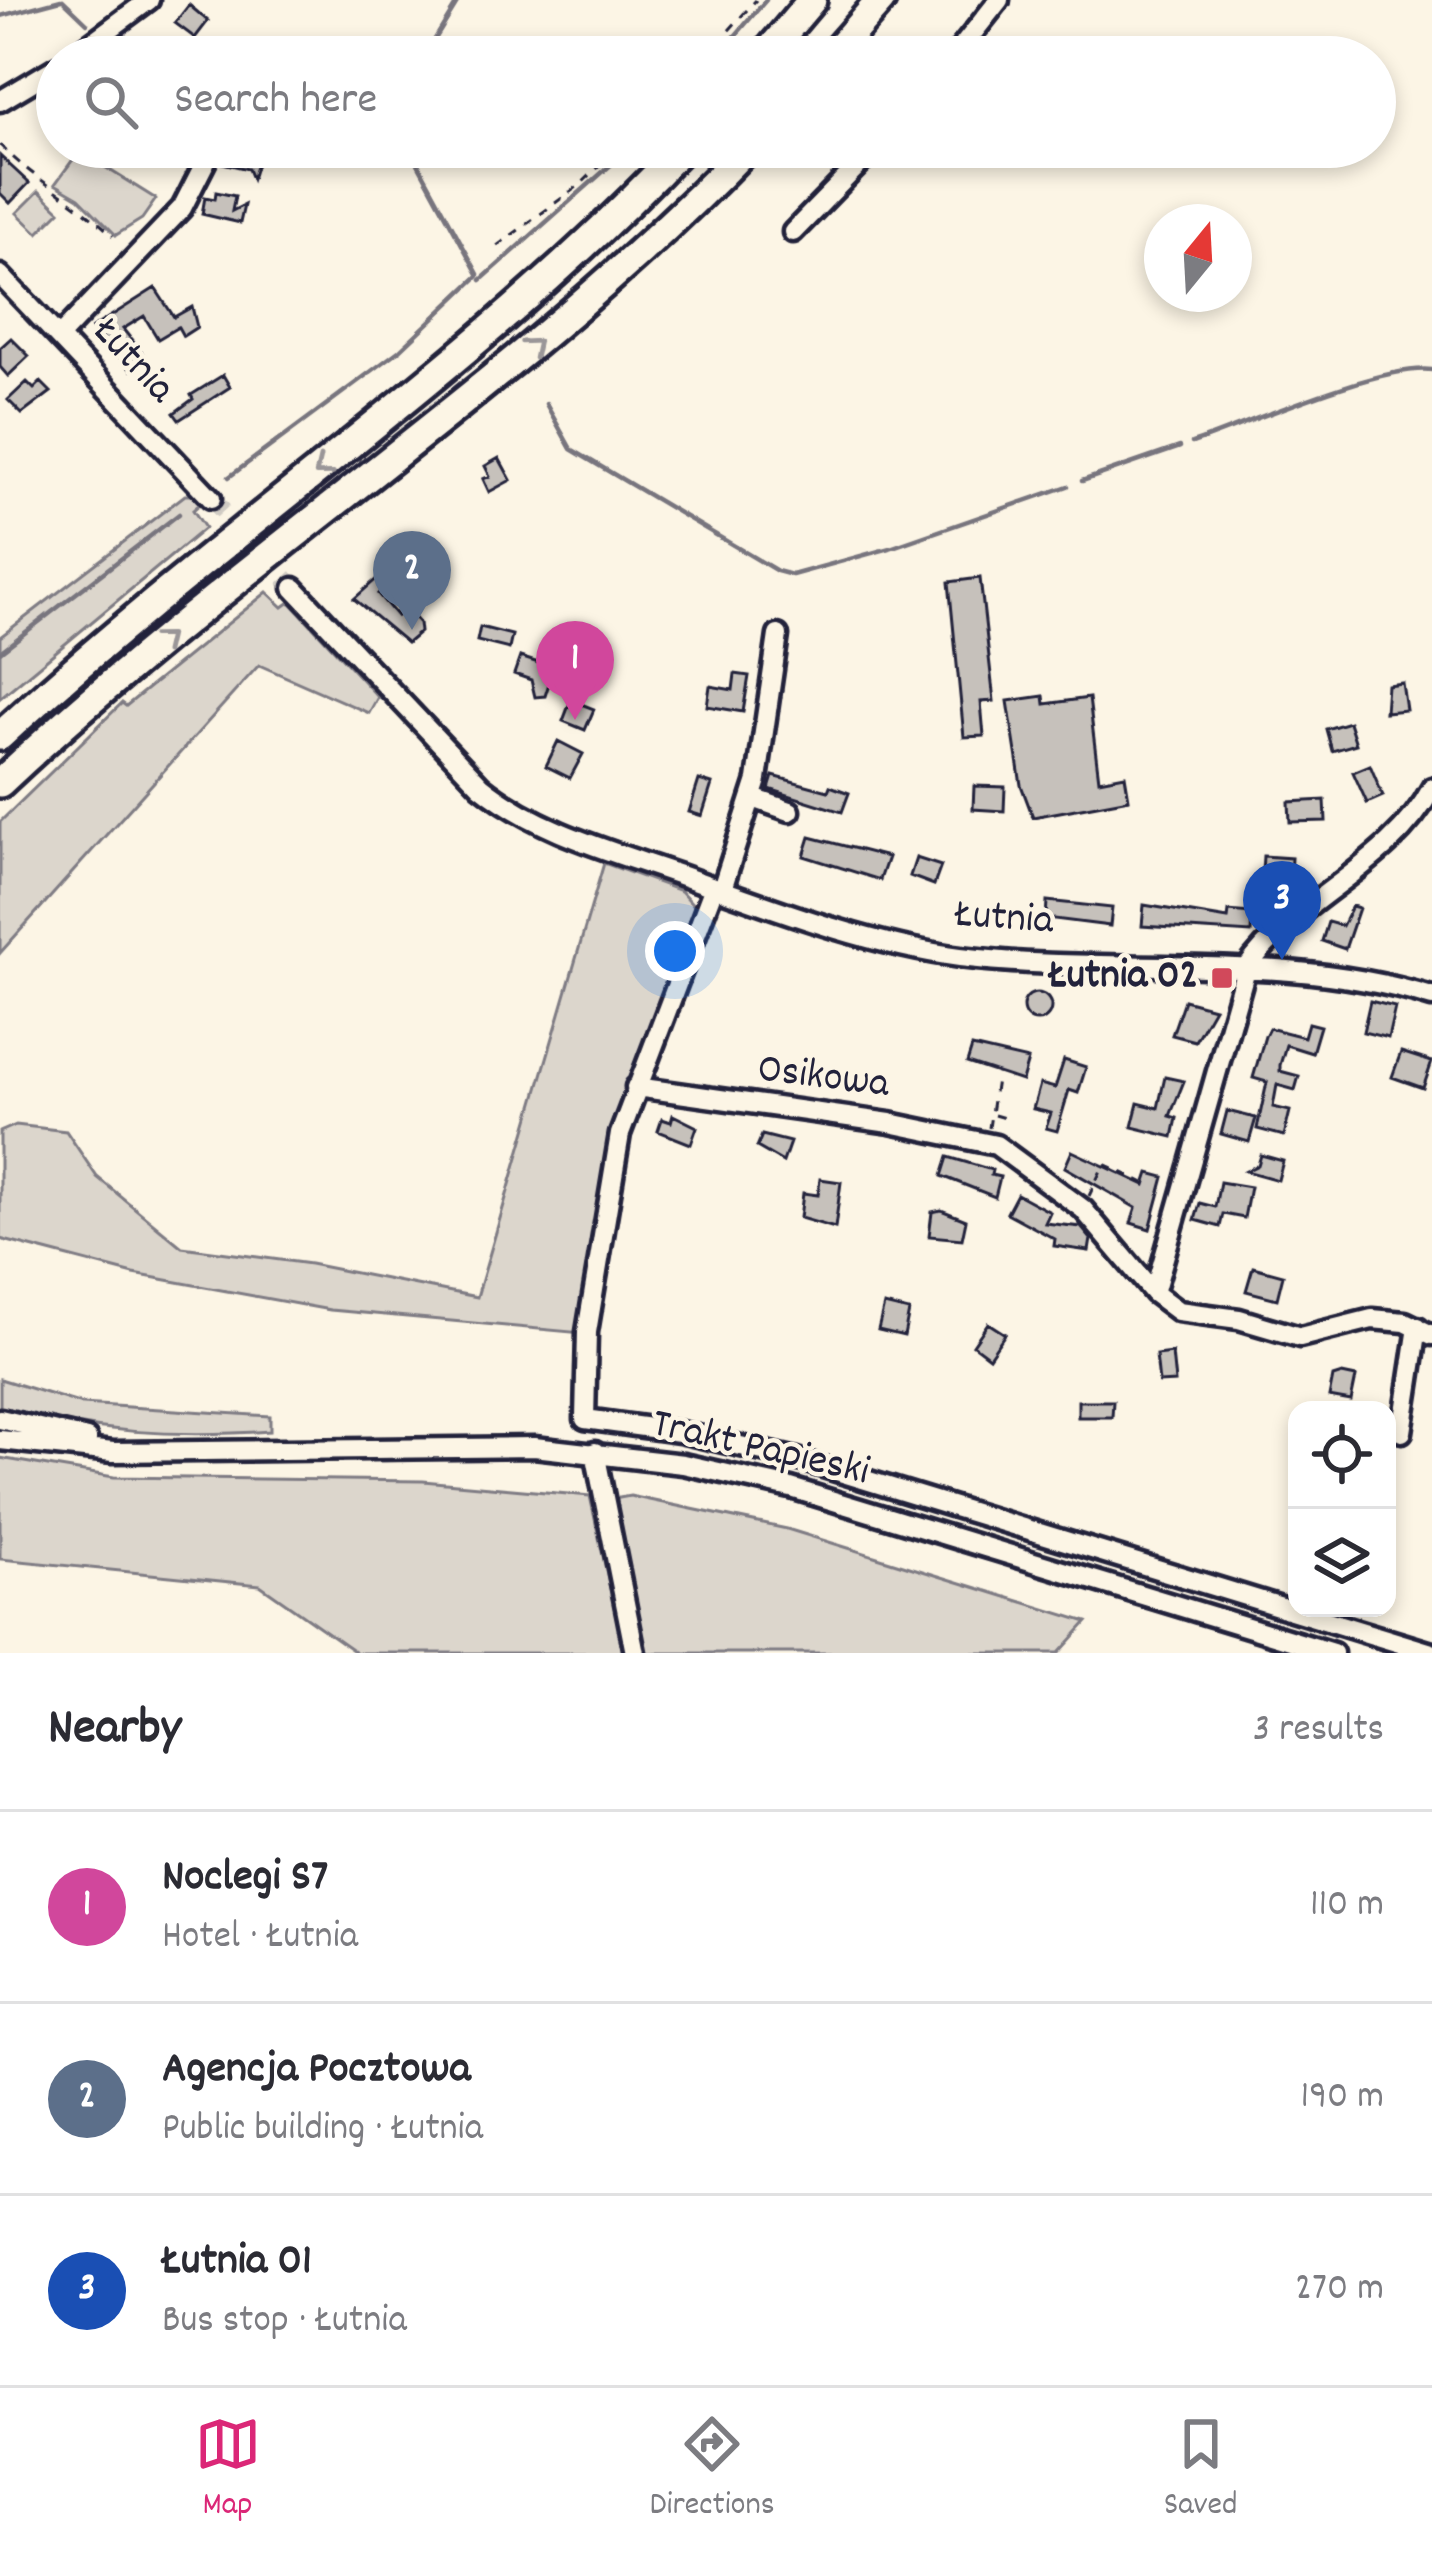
<!DOCTYPE html>
<html lang="en">
<head>
<meta charset="utf-8">
<style>
  body { margin:0; font-family:Dekko,sans-serif; background:#f2f2f3; color:#2b2b33 }
  .controls { position:absolute; right:36px; bottom:36px; display:grid; overflow:hidden; border-radius:24px; box-shadow:0 6px 18px #0003 }
  .controls button { width:108px; height:108px; display:grid; place-items:center; padding:0; border:0; border-bottom:3px solid #e1e1e2; background:#fff; color:#2b2b33; font:60px sans-serif }
  .compass { position:absolute; left:1144px; top:204px; width:108px; height:108px; border-radius:50%; background:#fff; box-shadow:0 6px 18px #0003; rotate:18deg }
  .you { position:absolute; left:675px; top:951px; width:42px; height:42px; margin:-30px; border:9px solid #fff; border-radius:50%; background:#1a73e8; box-shadow:0 0 0 18px #1a73e833 }
  .badge { display:grid; place-items:center; width:78px; height:78px; border-radius:50%; background:#db2777; color:#fff; font-size:39px; font-weight:700 }
  .pin { position:absolute; translate:-50% -99px; filter:drop-shadow(0 3px 6px #0008) }
  .pin::after { content:''; position:absolute; top:63px; width:42px; height:36px; background:inherit; clip-path:polygon(0 0,100% 0,50% 100%) }
  .list { margin:0; padding:0; list-style:none }
  h2 { display:flex; justify-content:space-between; align-items:center; height:156px; margin:0; padding:0 48px; font-size:51px }
  h2 small { font-size:39px; font-weight:400; color:#7c7c81 }
  .list li { display:grid; grid-template-columns:78px 1fr auto; gap:36px; align-items:center; box-sizing:border-box; height:192px; padding:0 48px; border-top:3px solid #e1e1e2 }
  .list b { display:block; font-size:45px; white-space:nowrap }
  .list p { margin:0; font-size:39px; white-space:nowrap; color:#7c7c81 }
  .list em { font-size:39px; font-style:normal; color:#7c7c81 }
  .icon { flex:none; width:66px; height:66px; fill:none; stroke:currentColor; stroke-width:2; stroke-linecap:round; stroke-linejoin:round }
  .map { position:relative; flex:none; width:1432px; height:1653px; overflow:hidden }
  .search { position:absolute; background:#fff; box-shadow:0 6px 18px #0003; left:36px; right:36px; top:36px; height:132px; display:flex; align-items:center; gap:30px; box-sizing:border-box; padding:0 42px; border-radius:66px; color:#7c7c81; font-size:45px }
  .sheet { height:732px; background:#fff }
  nav { display:flex; justify-content:space-around; align-items:center; box-sizing:border-box; height:168px; border-top:3px solid #e1e1e2; background:#fff; font-size:33px; color:#7c7c81 }
  nav a { display:grid; justify-items:center; gap:6px }
  nav .on { color:#db2777 }
  .map>svg:first-child { display:block }
</style>
</head>
<body>
<div class="map">
<svg width="1432" height="1653" viewBox="0 0 1432 1653">
  <rect width="100%" height="100%" fill="#fcf5e5"/>
  <filter id="ink" filterUnits="userSpaceOnUse"><feTurbulence type="fractalNoise" baseFrequency=".00833" numOctaves="2"/><feDisplacementMap in="SourceGraphic" scale="24" xChannelSelector="R" yChannelSelector="G"/><feConvolveMatrix kernelMatrix="1 2 1 2 8 2 1 2 1" color-interpolation-filters="sRGB"/></filter>
  <g filter="url(#ink)">
    <path fill="#dcd6cc" stroke="#7f7c84" stroke-width="3" d="M77,154H84L156,199L142,219L116,235L79,198L55,184Z
      M39,191L60,211L38,233L17,213Z
      M185,495H195L201,503L193,510L205,528L0,698V637Z
      M267,592L283,607L290,602L378,697L369,713L259,665L0,953V822L122,703L126,706Z
      M604,863L681,891L697,909L621,1112L582,1333L330,1310L134,1274L0,1239V1132L16,1125L66,1131L97,1177L182,1247L310,1264L477,1297Z
      M0,1379L82,1404L270,1416V1431C177,1438 90,1433 0,1407Z
      M0,1458L114,1477L423,1481L590,1496L624,1653H357L260,1585L0,1559Z
      M630,1496L787,1529L1087,1622L1059,1653H646L614,1499Z"/>
    <g fill="none" stroke-linecap="round" stroke-linejoin="round">
      <path stroke="#78757e" stroke-width="4.5" d="M63,0L87,23
        M1,16L61,0
        M122,40L163,57
        M424,57L459,0
        M717,57L766,0
        M409,147L478,274
        M481,280L631,147
        M546,404L571,449L777,571L792,575L890,548L1068,486
        M1192,443C1248,424 1380,364 1432,370
        M229,477L400,350L478,276
        M1082,481L1180,447
        M0,652L179,514"/>
    </g>
    <path fill="#c6c1bb" stroke="#22223b" stroke-width="3" d="M189,5L208,21L195,38L175,23Z
      M226,147L259,157L252,179L248,169L222,163Z
      M0,156L29,183L10,203L0,193Z
      M216,192L235,196L232,211L244,205L240,223L202,214L205,197L215,199Z
      M155,288L174,317L192,307L197,327L183,336L178,327L158,339L144,316L123,329L146,358L131,370L92,328Z
      M11,338L29,356L8,376L0,367V348Z
      M223,375L230,387L179,420L174,413L193,399L191,395Z
      M27,382L34,389L41,382L51,392L22,414L8,400Z
      M499,458L511,480L489,492L483,479L490,476L485,466Z
      M390,567L398,576L378,594L397,616L406,608L419,623L420,632L407,643L354,599Z
      M980,578L994,701L981,702L984,736L964,737L949,582Z
      M480,627L512,635L509,649L477,641Z
      M520,657L554,668L545,696L535,697L531,680L514,674Z
      M735,674L749,676L743,712L707,706L710,686L733,690Z
      M1402,683L1406,710L1385,712L1387,685Z
      M1044,696L1045,704L1089,698L1099,780L1125,775L1129,799L1033,817L1021,785L1008,701Z
      M571,700L594,709L585,730L563,721Z
      M1349,722L1356,744L1332,751L1326,729Z
      M558,741L583,754L570,778L546,766Z
      M1370,765L1383,796L1367,803L1353,772Z
      M773,776L828,791L830,786L849,793L842,812L769,789Z
      M699,780L712,784L702,816L689,812Z
      M974,786L1005,787L1004,811L973,809Z
      M1325,800L1326,821L1290,822L1289,802Z
      M810,837L888,857L880,880L804,856Z
      M1263,856L1291,858L1290,874L1262,872Z
      M916,858L941,866L934,885L910,876Z
      M1047,901L1112,908L1110,926L1046,918Z
      M1144,905L1228,919L1229,911L1252,913L1251,933L1142,926Z
      M1352,906L1359,908L1345,949L1322,941L1328,922L1342,926Z
      M1023 1007a14 14 0 1 1 28 0a14 14 0 1 1-28 0Z
      M1184,1000L1214,1008L1195,1041L1172,1035Z
      M1370,1001L1395,1007L1388,1038L1363,1032Z
      M1308,1023L1320,1026L1312,1053L1286,1045L1280,1065V1071L1299,1076L1295,1090L1277,1085L1273,1107L1290,1111L1284,1136L1257,1129L1267,1082L1253,1078L1265,1036L1269,1028L1304,1037Z
      M972,1047L1028,1060L1022,1081L967,1063Z
      M1401,1052L1432,1062L1423,1088L1392,1077Z
      M1064,1060L1086,1067L1078,1093L1069,1090L1057,1131L1046,1128L1051,1113L1033,1109L1040,1084L1055,1088Z
      M1165,1077L1184,1081L1170,1116L1177,1118L1173,1137L1132,1127L1138,1103L1158,1108Z
      M1227,1111L1256,1118L1249,1142L1221,1134Z
      M673,1115L697,1127L691,1144L658,1131L662,1119L671,1122Z
      M762,1135L790,1142L783,1162L757,1147Z
      M1072,1151L1145,1185L1149,1173L1164,1177L1150,1229L1131,1223L1136,1208L1065,1167Z
      M1261,1155L1283,1161L1278,1180L1246,1171L1258,1165Z
      M948,1157L992,1170L991,1175L1000,1177L995,1197L942,1176Z
      M820,1179L841,1182L835,1228L800,1218L803,1193L818,1195Z
      M1220,1182L1250,1187L1244,1218L1223,1214L1220,1227L1195,1220L1200,1203L1215,1207Z
      M1017,1194L1050,1212L1045,1223L1081,1227L1091,1239L1089,1251L1054,1246L1055,1239L1007,1213Z
      M941,1210L966,1220L962,1239L929,1236L932,1212Z
      M1253,1267L1283,1275L1277,1299L1246,1291Z
      M884,1305L909,1311L904,1336L878,1330Z
      M988,1323L1005,1334L989,1357L973,1345Z
      M1172,1353L1175,1382L1159,1383L1156,1355Z
      M1342,1374L1356,1377L1351,1401L1329,1397L1333,1377Z
      M1078,1401H1113L1112,1417H1078Z"/>
    <g fill="none" stroke-linecap="round" stroke-linejoin="round">
      <path stroke="#d0cbc3" stroke-width="18" stroke-dasharray="18 9" stroke-linecap="butt" d="M211,498L294,588"/>
      <defs>
        <path id="minor" d="M72,57L149,0
          M954,57L999,0
          M0,101L57,67
          M793,232L876,147
          M0,275L211,498
          M59,337L182,208L213,147
          M294,588L481,786C538,832 611,851 680,875C770,907 864,944 960,957C1116,976 1280,950 1432,997
          M753,798L790,811
          M714,887L620,1134L587,1332L585,1419L680,1432L797,1459L1432,1653
          M722,889L757,780L778,635
          M636,1087L890,1123L996,1145L1083,1209L1154,1293L1246,969C1296,898 1391,866 1432,788
          M1154,1293L1178,1311L1239,1319L1300,1337L1372,1319L1405,1322L1432,1335
          M0,1419L87,1439
          M1402,1432L1418,1327
          M0,1440L113,1452L534,1447L683,1464L791,1488L1333,1653
          M595,1452L635,1653"/>
        <path id="highway" d="M764,57L812,0
          M831,57L881,0
          M0,736C221,531 476,367 683,147
          M0,783C238,558 520,384 748,147"/>
      </defs>
      <use href="#minor" stroke="#22223b" stroke-width="27"/>
      <use href="#highway" stroke="#22223b" stroke-width="36"/>
      <path stroke="#22223b" stroke-width="3" stroke-dasharray="9 9" stroke-linecap="butt" d="M705,57L756,0
        M0,145C35,181 78,201 113,236
        M497,246L581,184L619,147
        M994,1115L1008,1119
        M989,1128L997,1072
        M1089,1196L1104,1164L1144,1183"/>
      <use href="#minor" stroke="#fcf5e5" stroke-width="18"/>
      <use href="#highway" stroke="#fcf5e5" stroke-width="27"/>
    </g>
    <defs><path id="oneway-chevron" d="M-2-3.5L2.5 0L-2 3.5" fill="none" stroke-width="1.6" stroke-linecap="round" stroke-linejoin="round" transform="scale(3)"/></defs>
    <g stroke="#9a9698">
      <use href="#oneway-chevron" transform="translate(533 346) rotate(-40)"/>
      <use href="#oneway-chevron" transform="translate(322 469) rotate(141)"/>
      <use href="#oneway-chevron" transform="translate(164 640) rotate(-39)"/>
    </g>
  </g>
  <rect fill="#d1495b" stroke="#fcf5e5" stroke-width="4.5" x="1210" y="966" width="24" height="24" rx="6"/>
  <g text-anchor="middle" dominant-baseline="central" stroke-width="9" stroke-linejoin="round" paint-order="stroke">
    <g font-size="42" fill="#22223b" stroke="#fcf5e5">
      <text transform="translate(132 362) rotate(47)">Łutnia</text>
      <text transform="translate(1004 920) rotate(4)">Łutnia</text>
      <text transform="translate(823 1079) rotate(7)">Osikowa</text>
      <text transform="translate(760 1450) rotate(13)">Trakt Papieski</text>
    </g>
    <g font-size="42" font-weight="bold" fill="#22223b" stroke="#fcf5e5" text-anchor="end">
      <text x="1198" y="978">Łutnia 02</text>
    </g>
  </g>
</svg>
<div class="controls">
<button><svg class="icon" aria-label="locate" viewBox="0 0 24 24"><circle cx="12" cy="12" r="6"/><path d="M12 2v4M12 18v4M2 12h4M18 12h4"/></svg></button>
<button><svg class="icon" aria-label="layers" viewBox="0 0 24 24"><path d="M12 4l9 5-9 5-9-5zM3 14l9 5 9-5"/></svg></button>
</div>
<svg class="compass" viewBox="-18 -18 36 36"><path d="M0-13l5 13h-10z" fill="#e53935"/><path d="M0 13l5-13h-10z" fill="#7c7c81"/></svg>
<div class="you"></div>
<div class="pin badge" style="left:575px;top:720px;background:#d1479c">1</div>
<div class="pin badge" style="left:412px;top:630px;background:#5c6f8a">2</div>
<div class="pin badge" style="left:1282px;top:960px;background:#1a4fb4">3</div>
<div class="search"><svg class="icon" aria-label="search" viewBox="0 0 24 24"><circle cx="10" cy="10" r="6"/><path d="M15 15l6 6"/></svg>Search here</div>
</div>
<section class="sheet">
<h2>Nearby<small>3 results</small></h2>
<ul class="list">
<li><span class="badge" style="background:#d1479c">1</span><div><b>Noclegi S7</b><p>Hotel · Łutnia</p></div><em>110 m</em></li>
<li><span class="badge" style="background:#5c6f8a">2</span><div><b>Agencja Pocztowa</b><p>Public building · Łutnia</p></div><em>190 m</em></li>
<li><span class="badge" style="background:#1a4fb4">3</span><div><b>Łutnia 01</b><p>Bus stop · Łutnia</p></div><em>270 m</em></li>
</ul>
</section>
<nav>
<a class="on"><svg class="icon" aria-label="map" viewBox="0 0 24 24"><path d="M3 6l6-2 6 2 6-2v14l-6 2-6-2-6 2zM9 4v14M15 6v14"/></svg>Map</a>
<a><svg class="icon" aria-label="directions" viewBox="0 0 24 24"><path d="M12 3l9 9-9 9-9-9zM9 14v-3h6M13 9l2 2-2 2"/></svg>Directions</a>
<a><svg class="icon" aria-label="saved" viewBox="0 0 24 24"><path d="M7 4h10v16l-5-4-5 4z"/></svg>Saved</a>
</nav>
</body>
</html>
